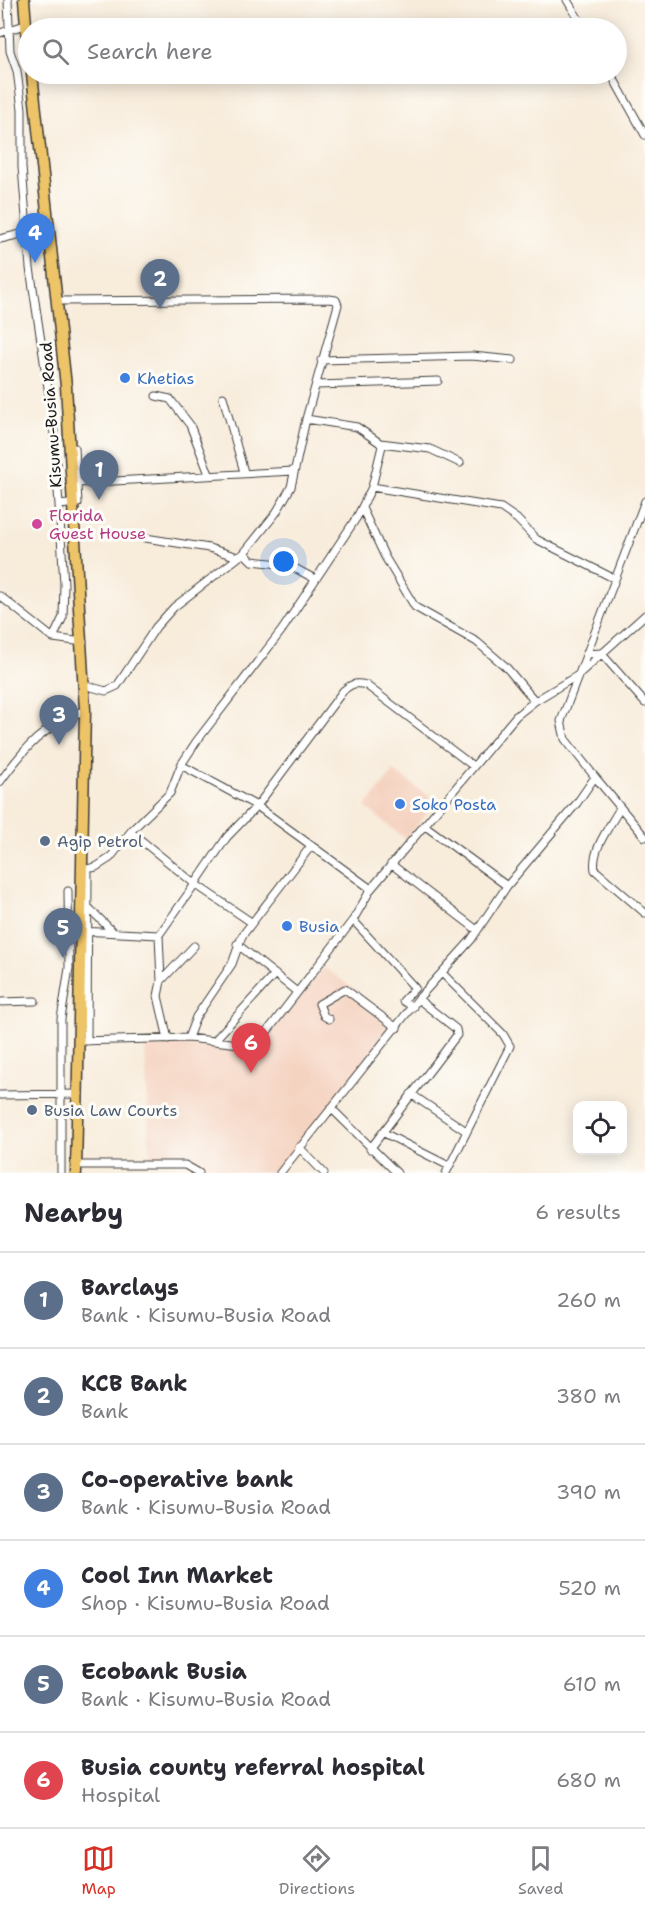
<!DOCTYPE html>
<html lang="en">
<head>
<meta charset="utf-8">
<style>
  body { margin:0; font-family:"Shantell Sans",sans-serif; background:#f7f7f7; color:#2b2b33 }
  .controls { position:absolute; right:18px; bottom:18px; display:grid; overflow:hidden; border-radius:12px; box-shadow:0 3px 15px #0003 }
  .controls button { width:54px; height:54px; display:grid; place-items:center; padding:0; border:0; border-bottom:2px solid #e1e1e2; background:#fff; color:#2b2b33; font:30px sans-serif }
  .you { position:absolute; left:284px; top:562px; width:21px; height:21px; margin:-15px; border:4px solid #fff; border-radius:50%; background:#1a73e8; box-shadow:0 0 0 9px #1a73e833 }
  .badge { display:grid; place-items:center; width:39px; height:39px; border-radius:50%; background:#d93025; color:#fff; font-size:20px; font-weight:700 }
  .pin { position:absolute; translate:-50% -50px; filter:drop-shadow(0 2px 3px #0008) }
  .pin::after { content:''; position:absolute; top:32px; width:21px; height:18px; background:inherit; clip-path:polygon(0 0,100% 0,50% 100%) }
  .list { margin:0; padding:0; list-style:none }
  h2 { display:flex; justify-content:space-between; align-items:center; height:78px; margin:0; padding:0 24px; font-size:26px }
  h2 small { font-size:20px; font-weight:400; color:#7c7c81 }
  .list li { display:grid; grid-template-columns:39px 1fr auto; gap:18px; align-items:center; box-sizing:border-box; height:96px; padding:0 24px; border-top:2px solid #e1e1e2 }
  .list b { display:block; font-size:22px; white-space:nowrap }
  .list p { margin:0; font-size:20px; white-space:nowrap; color:#7c7c81 }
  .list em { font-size:20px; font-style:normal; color:#7c7c81 }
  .icon { flex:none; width:33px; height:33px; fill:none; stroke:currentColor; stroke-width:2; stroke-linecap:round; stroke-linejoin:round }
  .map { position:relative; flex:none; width:645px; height:1173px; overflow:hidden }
  .search { position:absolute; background:#fff; box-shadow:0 3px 15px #0003; left:18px; right:18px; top:18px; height:66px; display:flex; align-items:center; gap:15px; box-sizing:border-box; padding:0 21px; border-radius:33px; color:#7c7c81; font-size:22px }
  .sheet { height:654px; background:#fff }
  nav { display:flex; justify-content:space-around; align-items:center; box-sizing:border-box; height:84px; border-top:2px solid #e1e1e2; background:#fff; font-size:16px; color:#7c7c81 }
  nav a { display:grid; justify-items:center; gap:3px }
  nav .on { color:#d93025 }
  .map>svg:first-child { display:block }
</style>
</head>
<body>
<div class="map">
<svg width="645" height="1173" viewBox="0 0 645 1173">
  <rect width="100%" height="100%" fill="#fdfcf7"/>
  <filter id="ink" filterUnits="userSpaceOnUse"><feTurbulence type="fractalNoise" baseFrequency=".0167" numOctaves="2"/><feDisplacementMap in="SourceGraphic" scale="12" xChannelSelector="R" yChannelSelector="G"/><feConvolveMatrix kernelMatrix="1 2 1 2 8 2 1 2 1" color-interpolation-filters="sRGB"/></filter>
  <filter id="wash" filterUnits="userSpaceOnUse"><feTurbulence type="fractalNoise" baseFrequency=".008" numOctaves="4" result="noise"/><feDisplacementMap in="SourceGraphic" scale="24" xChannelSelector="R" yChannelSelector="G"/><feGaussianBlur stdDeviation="1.35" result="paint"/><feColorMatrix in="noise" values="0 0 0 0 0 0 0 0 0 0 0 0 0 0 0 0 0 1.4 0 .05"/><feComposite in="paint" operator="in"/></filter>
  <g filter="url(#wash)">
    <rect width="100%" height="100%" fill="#f8ecdb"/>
    <path fill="#f5d3c1" d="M394,771L435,801L407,840L365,807Z
      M324,967L397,1022L277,1173H203L187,1161H150L145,1047L169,1044L242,1049L257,1045Z"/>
  </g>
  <g filter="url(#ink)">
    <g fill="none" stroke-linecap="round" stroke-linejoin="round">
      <defs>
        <path id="minor" d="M8,0L10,51L17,71L22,109V167L30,268L53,421L59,505L78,503L75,448
          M567,0L584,28
          M0,33L25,25
          M611,74L645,135
          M0,239L21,234L49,238
          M58,301L329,299L336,300L338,305L306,419L291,487L276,513L244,553L174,607L156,627L117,686L106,691L84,685
          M321,360L472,356L513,360
          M317,385L438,381
          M156,396L170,399L190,425L209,474
          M223,397L244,472
          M380,443L430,449L460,463
          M78,483L294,471
          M372,487L501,508L517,519L536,539L615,579
          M362,508L385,557L415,607L477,642L506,667L535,701
          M139,537L209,548L238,557
          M244,553L252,561L289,565L315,579
          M0,596L53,638L83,642
          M53,638L63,617L64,584L59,505
          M587,654L601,653L645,703
          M181,765L257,806L371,889
          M595,777L645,837
          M0,782C25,747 44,726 85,710
          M620,808C611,825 591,849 595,870L645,913
          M424,825L507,886
          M391,864L477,930
          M82,870L96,867L110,858L132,830L170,793L181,765L196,742L282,630L357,517L372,487L382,446L380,443L357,427L306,419
          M88,907L113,932
          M353,920L415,988L403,1001L413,1007
          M251,922L195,884L227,837L257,806L343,691C351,684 355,682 366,685L473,766
          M81,931L159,935L195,884L131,832
          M159,935L161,981L158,996L168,1039
          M237,944L297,992
          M442,973L503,1034L510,1046L446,1173
          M161,981L194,946
          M0,1002L35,1001
          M329,1019L324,1016L319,1004L345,989L397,1028
          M188,1038L196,1017L232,964L242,936L311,846
          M79,1041L188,1038L248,1045L263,1037L353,920L371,889L516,716L535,701L578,675L645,615
          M87,1041L88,871
          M214,1041L275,974
          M411,1094L466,1131
          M0,1095L79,1094
          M331,1108L397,1173
          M384,1133L449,1166
          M299,1147L324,1173
          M370,1149L457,1035L456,1029L418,999
          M76,1165H185L199,1173
          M61,1173V1019L69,968L68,891
          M280,1173L418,999L471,940L507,886L577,803L595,777L565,739L561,721L645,501"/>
        <path id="highway" d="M24,0L28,49
          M32,74L66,386L85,710L76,1173"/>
      </defs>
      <use href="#minor" stroke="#3d3b39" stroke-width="9"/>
      <use href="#highway" stroke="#3d3b39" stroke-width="13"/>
      <use href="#minor" stroke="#fff" stroke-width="7"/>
      <use href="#highway" stroke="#eec469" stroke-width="10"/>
    </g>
  </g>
  <g fill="#3f7fe0" stroke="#fdfcf7" stroke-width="2">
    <circle cx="125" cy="378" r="6"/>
    <circle cx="400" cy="804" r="6"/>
    <circle cx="287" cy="926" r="6"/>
  </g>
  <circle fill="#d1479c" stroke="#fdfcf7" stroke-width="2" cx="37" cy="524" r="6"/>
  <g fill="#5c6f8a" stroke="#fdfcf7" stroke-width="2">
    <circle cx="45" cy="841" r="6"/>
    <circle cx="32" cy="1110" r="6"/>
  </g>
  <g text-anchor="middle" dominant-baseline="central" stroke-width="6" stroke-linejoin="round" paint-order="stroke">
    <g font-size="16" fill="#366cbe" stroke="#fdfcf7" text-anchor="start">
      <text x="137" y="378">Khetias</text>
      <text x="412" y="804">Soko Posta</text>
      <text x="299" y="926">Busia</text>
    </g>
    <g font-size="16" fill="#1c1c1c" stroke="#fdfcf7">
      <text transform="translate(51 415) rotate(-94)">Kisumu-Busia Road</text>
    </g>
    <g font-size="16" fill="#b23c85" stroke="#fdfcf7" text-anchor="start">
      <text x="49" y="515">Florida<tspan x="49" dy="18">Guest House</tspan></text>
    </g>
    <g font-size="16" fill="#4e5e75" stroke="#fdfcf7" text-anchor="start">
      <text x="57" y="841">Agip Petrol</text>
      <text x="44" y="1110">Busia Law Courts</text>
    </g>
  </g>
</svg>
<div class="controls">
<button><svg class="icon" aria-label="locate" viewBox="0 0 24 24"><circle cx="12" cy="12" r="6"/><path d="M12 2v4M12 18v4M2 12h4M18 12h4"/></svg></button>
</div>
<div class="you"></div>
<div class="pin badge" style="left:99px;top:500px;background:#5c6f8a">1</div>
<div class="pin badge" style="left:160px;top:309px;background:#5c6f8a">2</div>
<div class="pin badge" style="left:59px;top:745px;background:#5c6f8a">3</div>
<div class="pin badge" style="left:35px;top:263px;background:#3f7fe0">4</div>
<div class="pin badge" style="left:63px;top:958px;background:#5c6f8a">5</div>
<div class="pin badge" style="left:251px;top:1073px;background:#e0444e">6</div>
<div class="search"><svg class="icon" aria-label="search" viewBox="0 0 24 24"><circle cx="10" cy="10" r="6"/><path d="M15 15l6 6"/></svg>Search here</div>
</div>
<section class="sheet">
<h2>Nearby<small>6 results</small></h2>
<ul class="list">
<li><span class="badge" style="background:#5c6f8a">1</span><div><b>Barclays</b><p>Bank · Kisumu-Busia Road</p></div><em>260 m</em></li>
<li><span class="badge" style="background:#5c6f8a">2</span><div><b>KCB Bank</b><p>Bank</p></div><em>380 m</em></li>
<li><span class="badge" style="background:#5c6f8a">3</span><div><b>Co-operative bank</b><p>Bank · Kisumu-Busia Road</p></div><em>390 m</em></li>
<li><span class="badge" style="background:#3f7fe0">4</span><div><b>Cool Inn Market</b><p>Shop · Kisumu-Busia Road</p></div><em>520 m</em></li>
<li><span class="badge" style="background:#5c6f8a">5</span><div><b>Ecobank Busia</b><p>Bank · Kisumu-Busia Road</p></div><em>610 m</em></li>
<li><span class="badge" style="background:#e0444e">6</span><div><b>Busia county referral hospital</b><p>Hospital</p></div><em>680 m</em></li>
</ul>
</section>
<nav>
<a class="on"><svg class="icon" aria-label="map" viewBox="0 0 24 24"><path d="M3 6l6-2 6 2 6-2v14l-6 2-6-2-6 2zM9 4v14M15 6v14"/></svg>Map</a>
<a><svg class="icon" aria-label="directions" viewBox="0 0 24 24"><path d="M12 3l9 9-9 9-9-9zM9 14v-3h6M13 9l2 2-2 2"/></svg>Directions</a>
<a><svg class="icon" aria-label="saved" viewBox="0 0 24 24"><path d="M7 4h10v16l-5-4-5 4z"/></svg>Saved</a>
</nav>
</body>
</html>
